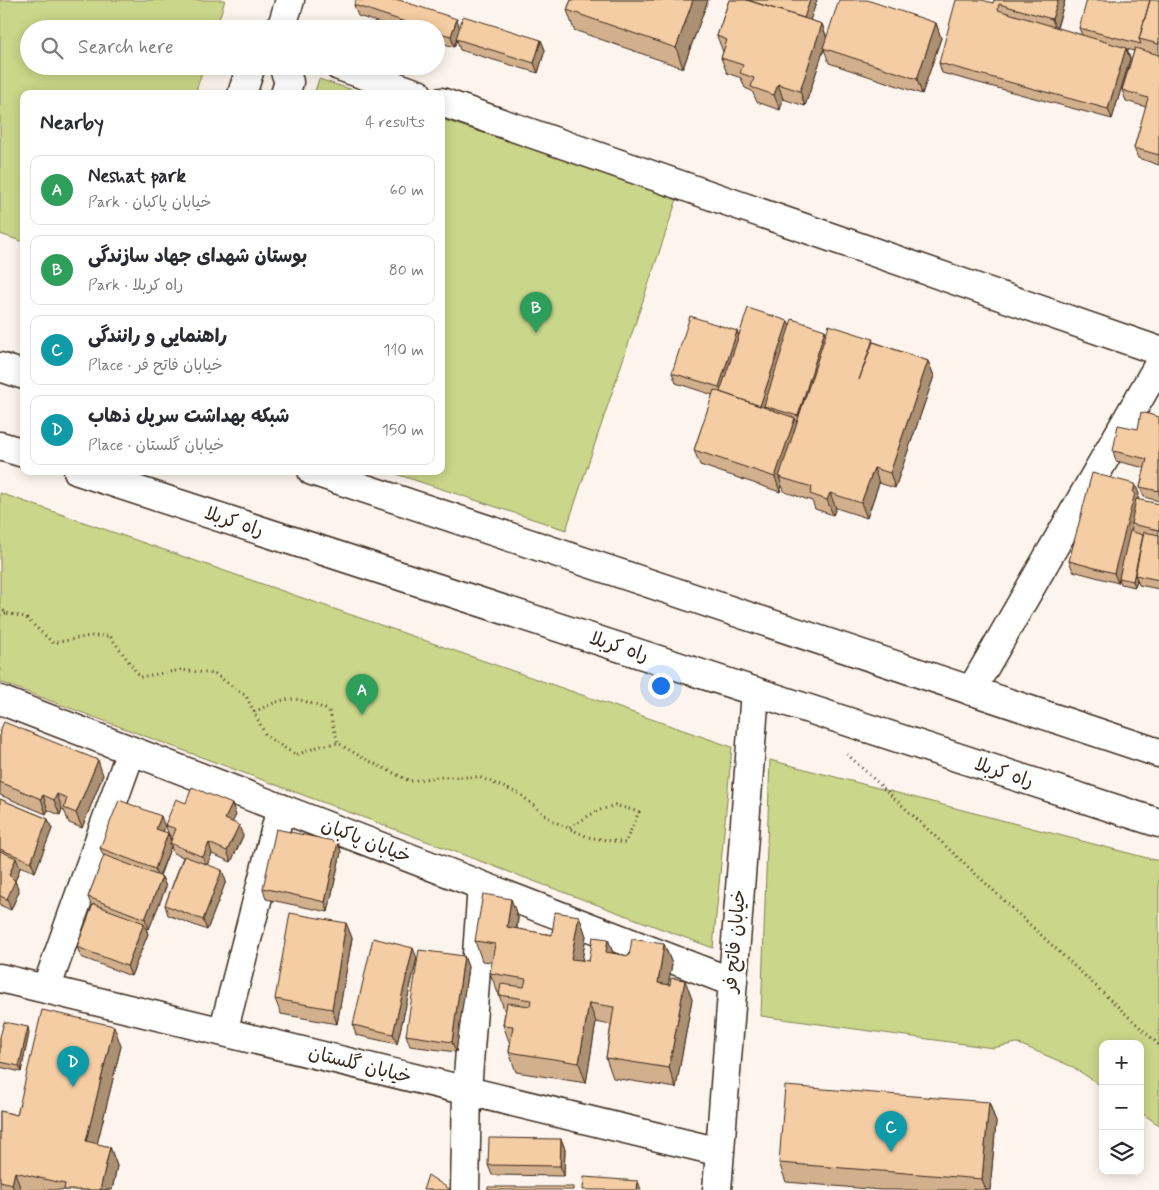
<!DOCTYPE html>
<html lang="en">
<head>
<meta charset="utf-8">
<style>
  body { margin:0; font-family:Mynerve,"Playpen Sans Arabic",sans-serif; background:#f7f7f7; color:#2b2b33 }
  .controls { position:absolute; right:15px; bottom:15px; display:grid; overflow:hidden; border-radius:10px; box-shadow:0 2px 12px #0003 }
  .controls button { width:45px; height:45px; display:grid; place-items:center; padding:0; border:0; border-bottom:1px solid #e1e1e2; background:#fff; color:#2b2b33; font:25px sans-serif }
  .you { position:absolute; left:660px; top:685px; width:18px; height:18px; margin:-12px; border:4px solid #fff; border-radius:50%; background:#1a73e8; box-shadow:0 0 0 8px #1a73e833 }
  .badge { display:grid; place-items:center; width:32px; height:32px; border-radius:50%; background:#0b8043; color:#fff; font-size:16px; font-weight:700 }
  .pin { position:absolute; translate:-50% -41px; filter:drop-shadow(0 1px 2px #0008) }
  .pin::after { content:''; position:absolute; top:26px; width:18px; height:15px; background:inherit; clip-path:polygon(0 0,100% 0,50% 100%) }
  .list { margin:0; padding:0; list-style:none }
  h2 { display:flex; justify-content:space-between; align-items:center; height:65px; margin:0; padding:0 20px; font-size:21px }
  h2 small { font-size:16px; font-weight:400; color:#7c7c81 }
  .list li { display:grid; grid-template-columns:32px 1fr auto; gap:15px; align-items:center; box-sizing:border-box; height:70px; margin:0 10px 10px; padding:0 10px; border:1px solid #e1e1e2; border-radius:10px }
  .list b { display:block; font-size:19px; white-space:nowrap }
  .list p { margin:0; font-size:16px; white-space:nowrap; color:#7c7c81 }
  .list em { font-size:16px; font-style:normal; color:#7c7c81 }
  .icon { flex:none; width:28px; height:28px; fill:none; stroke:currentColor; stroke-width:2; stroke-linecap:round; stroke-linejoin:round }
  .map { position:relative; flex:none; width:1159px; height:1190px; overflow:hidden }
  .search { position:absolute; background:#fff; box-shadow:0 2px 12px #0003; left:20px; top:20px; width:425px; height:55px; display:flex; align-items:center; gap:12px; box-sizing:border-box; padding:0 18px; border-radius:28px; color:#7c7c81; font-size:19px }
  .panel { position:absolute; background:#fff; box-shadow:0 2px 12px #0003; left:20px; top:90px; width:425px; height:385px; border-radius:10px }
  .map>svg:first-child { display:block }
</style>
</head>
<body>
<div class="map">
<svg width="1159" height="1190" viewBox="0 0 1159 1190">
  <rect width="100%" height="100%" fill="#fdf5ed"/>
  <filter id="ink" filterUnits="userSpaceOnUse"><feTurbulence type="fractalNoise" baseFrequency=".02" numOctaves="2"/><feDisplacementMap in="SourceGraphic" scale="10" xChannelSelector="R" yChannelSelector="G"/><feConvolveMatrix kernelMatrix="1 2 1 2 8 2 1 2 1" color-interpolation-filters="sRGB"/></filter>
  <g filter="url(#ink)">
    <path fill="#cad689" stroke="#828054" d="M0,0H225L216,29H29V66H204L195,94H24V242L0,234Z
      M319,79L365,94H314Z
      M441,119L678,196L566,530L387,471H441Z
      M0,493L732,747L713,948L0,682Z
      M770,760L1159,861V1125L1140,1112V1044H1103V1087L1073,1067L1017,1043L993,1048L761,1016Z"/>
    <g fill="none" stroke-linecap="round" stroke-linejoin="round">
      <defs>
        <path id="minor" d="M339,66L418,94
          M441,102L1159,351
          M971,691L1159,364
          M0,700L732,982
          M0,978L720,1152
          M46,989L131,751
          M223,1032L281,808
          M465,1190L467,1091L482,886
          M717,1190L755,692"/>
        <path id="tertiary" d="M281,29L290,0
          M283,66L289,82L285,94
          M242,94L251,66"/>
        <path id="primary" d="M0,367L24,375
          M0,446L24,453
          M78,471L1159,823
          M312,471L1159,753"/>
      </defs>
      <use href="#minor" stroke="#3b2a1e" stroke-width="31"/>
      <use href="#tertiary" stroke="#3b2a1e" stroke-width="31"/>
      <use href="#primary" stroke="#3b2a1e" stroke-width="31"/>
      <path stroke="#3b2a1e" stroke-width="3" stroke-dasharray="1 4" stroke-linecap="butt" d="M0,607L6,613L25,617L53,643L90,636H110L140,677L181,670L215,674L246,696L266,736L296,755L320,746L338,743L363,758L410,781L437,777H479L520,794L551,820L588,837L625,843L639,812L615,805L597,811L568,828
        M0,615L6,613
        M254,712C289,695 294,695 329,711L338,743
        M847,754L1159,1045"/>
      <use href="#minor" stroke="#fff" stroke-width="28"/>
      <use href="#tertiary" stroke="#fff" stroke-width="28"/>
      <use href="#primary" stroke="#fff" stroke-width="28"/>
    </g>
    <path fill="#d3b08d" stroke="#3b2a1e" d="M571,0H708L683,68L574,30L567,10Z
      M729,0H817L810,20L822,24L827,38L936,23L941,38L922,94L829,63L824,49L805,106L783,99L780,110L757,102L752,91L745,88L741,78L727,73L721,58L723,52L717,36Z
      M994,0H1065L1057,28L1082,35L1079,28L1159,0V165L1138,158L1134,148L1146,107L1126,101L1122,90L1134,51L1127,49L1130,59L1112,119L942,73L939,63L993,3Z
      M354,5L460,27L541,40L545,50L538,73L460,50L457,40L454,47L436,41V29H399L358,16Z
      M790,325L874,342L928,361L934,376L895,488L879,483L867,518L836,508L833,515L815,509L812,501L785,492L782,486L780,492L700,465L694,450L713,395L676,383L672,373L737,331L739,336Z
      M1159,417V501L1144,497L1140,487L1145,468L1116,461L1113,451L1138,429Z
      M1135,484L1139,494L1138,500L1159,504V589L1139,585L1137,579L1135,587L1121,584L1119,579L1118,583L1073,571L1069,561Z
      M0,731L103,775L82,828L69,823L64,810L62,809L60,815L48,810L46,814L0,795Z
      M0,799L48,819L52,829L35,872L19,866L20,868L15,881L19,891L11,910L0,905Z
      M186,803L236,815L232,822L243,836L231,862L212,854L207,865L226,881L207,930L168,915L165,905L183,857L173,853L171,846L160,876L162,877L166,887L149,929L146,928L148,934L131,976L81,957L77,947L92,907L88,897L104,857L100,848L165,827L163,832L168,833L171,840L172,837L169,835L165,825Z
      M338,842L341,852L328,912L266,899L263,888Z
      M511,899L518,918L517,929L552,935L579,916L586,936L582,960L589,961L608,939L613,953L629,956L664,944L672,964L668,985L692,999L676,1088L613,1078L606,1058L611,1025L596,1022L586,1083L516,1072L509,1052L510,1044L503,1025L505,1012L499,995V993H498L490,973L492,962L482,961L475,941Z
      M346,923L352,938L337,1024L281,1014L275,999Z
      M464,956L468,967L456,1052L410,1046L406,1035Z
      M417,958L397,1044L356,1035L353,1025Z
      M29,1033L21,1072L0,1067V1037Z
      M121,1046L97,1144L110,1147L117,1166L112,1190H0V1111L17,1115Z
      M989,1102L996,1122L990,1190H881L786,1182L779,1163Z
      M561,1139L565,1149L564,1176L492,1175L488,1165Z"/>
    <path fill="#ac9073" stroke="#3b2a1e" d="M693,0H708L683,68L676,48Z
      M810,0H817L807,30L803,20Z
      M1058,0H1065L1056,30L1052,19Z
      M457,19L460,29L454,47L451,36Z
      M936,23L941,38L922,94L917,79Z
      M822,24L827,39L823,48L824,49L805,106L800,91Z
      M541,40L545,50L538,73L534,63Z
      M1126,48L1130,59L1112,119L1108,109Z
      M778,84L783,99L780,110L774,95Z
      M788,321L792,331L764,406L766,410L760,406Z
      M825,330L829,340L802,426L798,416Z
      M737,331L740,341L722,393L719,387Z
      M928,361L934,376L895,488L890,473Z
      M795,418L800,433L779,477L782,486L780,492L775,477Z
      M874,468L879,483L867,518L861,503Z
      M1135,484L1139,494L1138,499L1139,503L1131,524L1132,529L1118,583L1114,573Z
      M830,493L836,508L833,515L827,500Z
      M1144,535L1135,575L1137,579L1135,587L1133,581Z
      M98,760L103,775L82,828L76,813Z
      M57,794L62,809L60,815L54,800Z
      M43,795L48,810L46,814L41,799Z
      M232,804L236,815L229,830L225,819Z
      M161,816L165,827L160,839L156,829Z
      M48,819L52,829L35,872L31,862Z
      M239,825L243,836L231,862L227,851Z
      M168,833L172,844L170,843L171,846L158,879L155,869Z
      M338,842L341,852L328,912L325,902Z
      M209,843L212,854L206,867L203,857Z
      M16,858L20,868L15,881L19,891L11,910L7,899L9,875Z
      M222,870L226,881L207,930L203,920Z
      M162,877L166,887L149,929L145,919Z
      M511,899L518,918L514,947L507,927Z
      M579,916L586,936L579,978L571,959Z
      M144,923L148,934L131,976L127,966Z
      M346,923L352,938L337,1024L332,1009Z
      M608,939L615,959L606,952Z
      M664,944L672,964L665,1002L658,983Z
      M413,948L417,958L397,1044L393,1034Z
      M464,956L468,967L456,1052L452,1042Z
      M685,980L692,999L676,1088L669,1068Z
      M589,1003L596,1022L586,1083L579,1063Z
      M114,1026L121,1046L93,1161L86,1141Z
      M28,1027L29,1033L21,1072L19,1066Z
      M989,1102L996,1122L990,1190H986L982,1179Z
      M561,1139L565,1149L564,1176L560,1166Z
      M110,1147L117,1166L112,1190H100Z
      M15,1172L21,1190H14L12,1184Z
      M638,1181L641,1190H637Z"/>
    <path fill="#f5cda4" stroke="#3b2a1e" d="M356,0H399L457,19L451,36L436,32V29H427L354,5Z
      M571,0H693L676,48L567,10Z
      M729,0H747L822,24L800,91L778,84L774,95L751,87L754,78L740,73L743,65L721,58L727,40L717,36Z
      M747,0H810L804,18Z
      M839,0H867L936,23L917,79L823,48Z
      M956,0H982L993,3L994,0H1058L1052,19L999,4L998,10L1126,48L1108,109L939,63Z
      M1087,0H1150L1139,39L1141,44L1079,28Z
      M1150,0H1159V44L1139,39Z
      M463,16L541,40L534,63L456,39Z
      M1135,48L1159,55V155L1134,148L1148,98L1122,90Z
      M748,308L788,321L760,406L720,392Z
      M690,316L737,331L719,387L672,373Z
      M792,319L825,330L798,416L764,406Z
      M829,325L873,339L859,380L873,342L928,361L890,473L874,468L861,503L830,493L827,500L810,494L812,487L779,477Z
      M714,390L795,418L775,477L694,450Z
      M1141,412L1159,417V491L1140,487L1147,459L1113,451L1118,425L1138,429Z
      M1092,473L1135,484L1133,493H1135L1114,573L1069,561Z
      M1136,499L1159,504V530L1131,524Z
      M1130,531L1143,535L1133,581L1119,578Z
      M1144,532L1159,535V580L1135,575Z
      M4,722L98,760L76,813L64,808L67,798L57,794L54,800L43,795L41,799L0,782V731Z
      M192,787L232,804L225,819L239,825L227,851L209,843L203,857L170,843L176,829L165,825L176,799L186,803Z
      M0,799L48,819L31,862L0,849Z
      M119,800L161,816L156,829L168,833L155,869L100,848Z
      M276,829L338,842L325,902L263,888Z
      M0,851L16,858L9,875L15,881L7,899L0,896Z
      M104,855L162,877L145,919L88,897Z
      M184,856L222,870L203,920L165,905Z
      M483,894L511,899L507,927L552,935L555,912L579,916L571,959L589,961L593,937L608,939L606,952L629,956L632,939L664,944L658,983L670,985L671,978L685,980L669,1068L606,1058L614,1007L589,1003L579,1063L509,1052L513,1026L503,1025L507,1003L530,1006L531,1000L499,995L501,984L524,987L526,979L490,973L495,944L475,941Z
      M93,904L144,923L127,966L77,947Z
      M290,913L346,923L332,1009L275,999Z
      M373,938L413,948L393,1034L353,1025Z
      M419,950L464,956L452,1042L406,1035Z
      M42,1010L114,1026L86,1141L110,1147L100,1190H64L65,1184L15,1172L12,1184L0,1181V1111L17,1115Z
      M4,1022L28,1027L19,1066L0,1062V1037Z
      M785,1086L989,1102L982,1179L779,1163Z
      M489,1138L561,1139L560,1166L488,1165Z
      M428,1175L451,1190H423Z
      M584,1177L638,1181L637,1190H583Z
      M488,1187H573V1190H488Z"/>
  </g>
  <g text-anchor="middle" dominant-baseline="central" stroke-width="5" stroke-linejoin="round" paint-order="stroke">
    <g font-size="19" fill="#3b2a1e" stroke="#fff">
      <text transform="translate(234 522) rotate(18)">راه کربلا</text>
      <text transform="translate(619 647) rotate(18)">راه کربلا</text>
      <text transform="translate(1004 773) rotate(18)">راه کربلا</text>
      <text transform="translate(366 841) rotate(21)">خیابان پاکبان</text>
      <text transform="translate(735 941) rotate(-85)">خیابان فاتح فر</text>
      <text transform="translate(360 1065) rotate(14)">خیابان گلستان</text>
    </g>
  </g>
</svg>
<div class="controls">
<button>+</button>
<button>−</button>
<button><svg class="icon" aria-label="layers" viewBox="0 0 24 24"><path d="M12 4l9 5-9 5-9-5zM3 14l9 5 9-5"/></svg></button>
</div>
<div class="you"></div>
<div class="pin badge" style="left:362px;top:715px;background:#2e9e5b">A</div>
<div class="pin badge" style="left:536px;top:333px;background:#2e9e5b">B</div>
<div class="pin badge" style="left:891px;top:1152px;background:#0f9aa8">C</div>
<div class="pin badge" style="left:73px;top:1087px;background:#0f9aa8">D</div>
<div class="search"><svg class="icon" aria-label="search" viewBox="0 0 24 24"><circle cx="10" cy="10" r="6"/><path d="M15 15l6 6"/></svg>Search here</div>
<section class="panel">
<h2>Nearby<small>4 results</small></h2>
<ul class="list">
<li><span class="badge" style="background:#2e9e5b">A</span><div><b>Neshat park</b><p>Park · خیابان پاکبان</p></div><em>60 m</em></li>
<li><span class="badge" style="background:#2e9e5b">B</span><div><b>بوستان شهدای جهاد سازندگی</b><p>Park · راه کربلا</p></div><em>80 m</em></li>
<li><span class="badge" style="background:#0f9aa8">C</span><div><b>راهنمایی و رانندگی</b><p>Place · خیابان فاتح فر</p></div><em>110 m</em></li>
<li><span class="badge" style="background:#0f9aa8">D</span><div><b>شبکه بهداشت سرپل ذهاب</b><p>Place · خیابان گلستان</p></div><em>150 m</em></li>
</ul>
</section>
</div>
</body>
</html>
